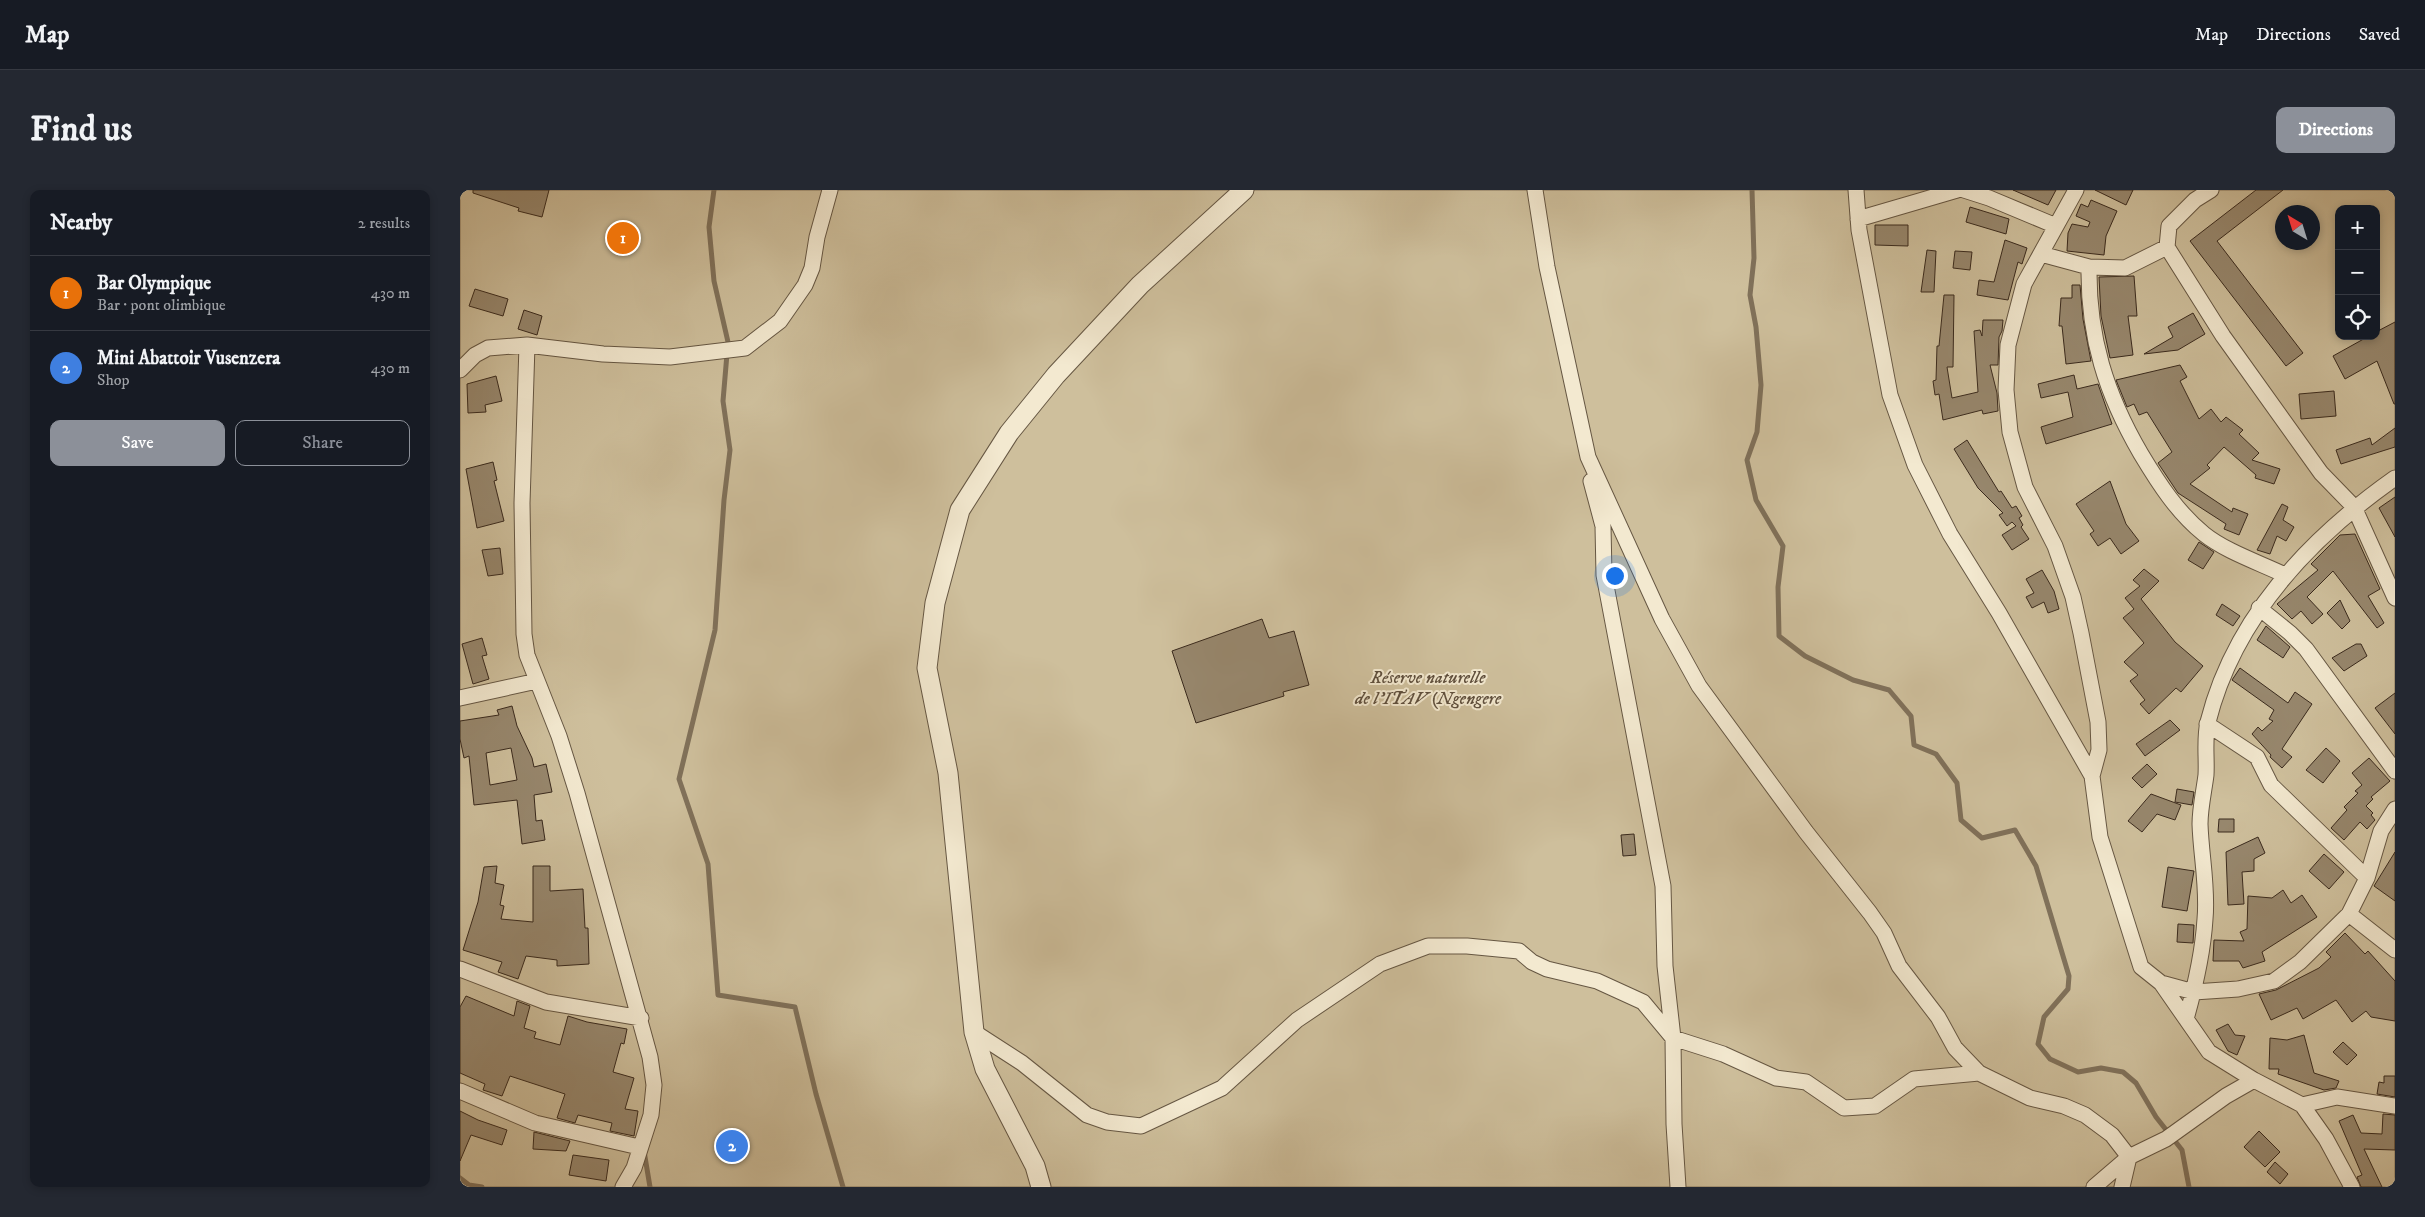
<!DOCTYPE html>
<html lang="en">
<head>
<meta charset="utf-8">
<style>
  body { margin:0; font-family:"IM FELL DW Pica",serif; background:#242831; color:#f1f3f6 }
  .controls { position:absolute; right:15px; top:15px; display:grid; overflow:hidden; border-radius:10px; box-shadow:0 2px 8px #0003 }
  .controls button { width:45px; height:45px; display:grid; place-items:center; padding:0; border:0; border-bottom:1px solid #363941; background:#171b24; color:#f1f3f6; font:25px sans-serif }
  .compass { position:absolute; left:1815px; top:15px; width:45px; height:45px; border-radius:50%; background:#171b24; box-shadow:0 2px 8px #0003; rotate:322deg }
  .you { position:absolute; left:1154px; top:385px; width:18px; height:18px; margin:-12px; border:4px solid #fff; border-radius:50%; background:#1a73e8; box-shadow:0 0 0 8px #1a73e833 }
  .badge { display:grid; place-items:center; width:32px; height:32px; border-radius:50%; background:#8c9099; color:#fff; font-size:16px; font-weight:700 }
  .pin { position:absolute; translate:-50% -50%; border:2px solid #fff; box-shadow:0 1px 5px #0006 }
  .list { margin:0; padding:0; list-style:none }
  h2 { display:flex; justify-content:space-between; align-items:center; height:65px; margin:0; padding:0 20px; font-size:21px }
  h2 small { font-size:16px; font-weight:400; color:#9ea1a6 }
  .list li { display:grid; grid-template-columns:32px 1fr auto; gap:15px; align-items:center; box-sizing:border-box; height:75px; padding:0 20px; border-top:1px solid #363941 }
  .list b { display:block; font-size:19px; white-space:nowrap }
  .list p { margin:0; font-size:16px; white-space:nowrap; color:#9ea1a6 }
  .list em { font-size:16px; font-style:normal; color:#9ea1a6 }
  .actions { display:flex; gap:10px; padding:15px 20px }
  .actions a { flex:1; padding:11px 0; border:1px solid #8c9099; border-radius:10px; text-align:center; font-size:18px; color:#8c9099 }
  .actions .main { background:#8c9099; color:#fff }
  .icon { flex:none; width:28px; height:28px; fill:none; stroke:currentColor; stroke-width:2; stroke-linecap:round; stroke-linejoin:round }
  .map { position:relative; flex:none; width:1935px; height:997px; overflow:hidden; border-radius:10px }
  header { display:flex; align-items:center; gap:30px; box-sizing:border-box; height:70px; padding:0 25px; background:#171b24; border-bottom:1px solid #363941 }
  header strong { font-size:24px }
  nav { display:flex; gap:28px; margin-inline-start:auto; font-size:18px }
  .intro { display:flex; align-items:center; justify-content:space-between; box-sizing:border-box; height:120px; padding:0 30px }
  h1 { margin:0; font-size:35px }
  .button { padding:12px 22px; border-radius:10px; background:#8c9099; color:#fff; font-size:18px; font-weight:700 }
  main { display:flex; gap:30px; padding:0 30px }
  aside { flex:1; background:#171b24; border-radius:10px; box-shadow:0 2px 8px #0003 }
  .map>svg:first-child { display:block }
</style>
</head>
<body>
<header>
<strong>Map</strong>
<nav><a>Map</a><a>Directions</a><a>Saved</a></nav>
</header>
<div class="intro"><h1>Find us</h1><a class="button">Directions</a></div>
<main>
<aside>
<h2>Nearby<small>2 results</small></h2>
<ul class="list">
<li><span class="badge" style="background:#e8710a">1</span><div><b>Bar Olympique</b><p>Bar · pont olimbique</p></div><em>430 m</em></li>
<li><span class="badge" style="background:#3f7fe0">2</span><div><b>Mini Abattoir Vusenzera</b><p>Shop</p></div><em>430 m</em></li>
</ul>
<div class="actions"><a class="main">Save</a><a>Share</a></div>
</aside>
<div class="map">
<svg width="1935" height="997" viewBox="0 0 1935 997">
  <rect width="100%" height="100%" fill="#ecddb6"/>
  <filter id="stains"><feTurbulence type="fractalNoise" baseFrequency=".004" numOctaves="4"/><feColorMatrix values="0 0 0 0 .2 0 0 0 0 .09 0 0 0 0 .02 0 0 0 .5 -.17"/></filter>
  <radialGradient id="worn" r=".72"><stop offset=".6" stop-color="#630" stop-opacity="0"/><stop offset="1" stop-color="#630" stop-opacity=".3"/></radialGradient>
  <path fill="#cebf9c" stroke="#84745c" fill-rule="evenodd" d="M0,0H1935V997H0ZM1879,19H1916V146H1879ZM1822,22H1852V52H1822Z"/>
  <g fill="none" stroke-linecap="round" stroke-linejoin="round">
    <path stroke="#80715a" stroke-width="5" d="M254,0L249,37L254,91L268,152L263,211L270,260L264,310L255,440L219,589L248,674L258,805L335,817L356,904L383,997
      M1292,0L1294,68L1290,105L1296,137L1301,195L1297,242L1287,270L1296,310L1323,356L1318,397L1319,446L1345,466L1393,490L1429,500L1451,526L1454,555L1476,564L1497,593L1501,630L1522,648L1555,640L1576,676L1609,786L1608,799L1584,827L1578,854L1590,869L1618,882L1641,878L1663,882L1676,893L1696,927L1722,960L1729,997
      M184,961L190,997
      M0,988L9,995L22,997"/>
  </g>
  <path fill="#97876d" stroke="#3a2a1d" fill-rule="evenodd" d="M13,0H89L82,27L58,21L59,18L13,3Z
    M1553,0H1596L1588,15Z
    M1635,0H1673L1666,15Z
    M1796,0H1823L1757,51L1843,163L1826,176L1730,51Z
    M1631,10L1657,21L1646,46L1644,65L1607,61L1608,43L1612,34L1628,37L1630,32L1616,26L1621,14L1628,17Z
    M1510,17L1549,29L1546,44L1506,32Z
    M1415,35H1448V56L1415,55Z
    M1545,50L1567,58L1562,74L1558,72L1548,110L1517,105L1519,90L1534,92Z
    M1467,60L1476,61L1474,102H1461Z
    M1495,61L1512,62L1510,80L1493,78Z
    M1674,86L1677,126H1668L1673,165L1650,168L1641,126L1639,87Z
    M1612,95H1620L1623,129L1631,171L1606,174L1602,136H1599L1601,108H1612Z
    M15,99L48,109L43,126L9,116Z
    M1484,105H1494L1493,177H1487L1492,208L1518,202L1514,141L1520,140L1522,146L1523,130H1543L1542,141L1539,147L1538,175H1530L1537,203L1538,221L1523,224L1522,220L1483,230L1479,204L1475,205L1473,191L1476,190L1477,156H1479Z
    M64,120L82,126L77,145L58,139Z
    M1733,123L1745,144L1718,160L1684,164L1713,147L1708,137Z
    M1935,132V214H1934L1917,171L1885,189L1873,166L1909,146H1916V142Z
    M1720,175L1727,187L1720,191L1739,229L1751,219L1761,232L1766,227L1783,240L1779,244L1799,263L1792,270L1820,279L1814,294L1795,288L1796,285L1764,257L1747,275L1750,278L1730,294L1772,322L1773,318L1788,324L1779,345L1764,339L1766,334L1718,303L1698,273L1712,262L1687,222L1679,225L1674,214L1667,217L1656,190Z
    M1614,185L1617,199L1638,194L1652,234L1586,254L1581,237L1613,227L1608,202L1581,208L1578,194Z
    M36,186L42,211L25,215L26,222L8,223L7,194Z
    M1874,201L1876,226L1841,229L1839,204Z
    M1935,238V257L1881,274L1876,260L1910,248L1912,255Z
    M1507,250L1539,302L1541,301L1552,318L1556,316L1562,326L1559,328L1563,335L1561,337L1569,349L1552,360L1542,345L1556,336L1552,332L1547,336L1539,325L1543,323L1518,298L1494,259Z
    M33,272L37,290L34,291L44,331L17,338L6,279Z
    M1650,291L1666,334L1679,351L1661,364L1650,348L1638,356L1630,344L1634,341L1616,314Z
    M1935,307V347L1919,318Z
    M1822,314L1828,317L1823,330L1834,337L1826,351L1817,346L1810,364L1797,360Z
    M1895,344L1920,399L1908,406L1924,433L1917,438L1873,381L1847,407L1863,424L1852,434L1841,421L1832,429L1817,414L1858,380L1851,374L1880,345Z
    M1739,352L1754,362L1743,379L1728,370Z
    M40,358L43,384L28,386L22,360Z
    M1684,379L1699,391L1681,409L1715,452L1743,476L1721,502L1716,498L1689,524L1680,514L1685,510L1670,491L1678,485L1664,472L1684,453L1663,428L1674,419L1665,408L1680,396L1673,390Z
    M1582,380L1594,401L1599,419L1588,423L1584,412L1572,418L1566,407L1574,403L1566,389Z
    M1880,410L1890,431L1882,439L1867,423Z
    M1762,414L1780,426L1773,436L1756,425Z
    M802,429L809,448L834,441L849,495L823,502L824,506L736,533L712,461Z
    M1806,436L1830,457L1823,468L1797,450Z
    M22,448L27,465L22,466L29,489L13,494L2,454Z
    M1896,454H1901L1907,466L1884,481L1872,468Z
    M1780,478L1828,513L1835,502L1852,514L1822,559L1832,567L1822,578L1810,567L1811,565L1792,544L1798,537L1802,541L1813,531L1809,529L1814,520L1772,490Z
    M1935,503V544L1915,518Z
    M52,516L57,536L72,568L74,577L86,574L92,602L74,605L76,631L82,630L85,650L62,654L57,610L14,615L9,566L4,568L0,549V531L39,525L37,520ZM51,558L57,590L30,595L26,563Z
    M1710,530L1720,540L1685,566L1676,554Z
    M1866,558L1880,571L1863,593L1846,580Z
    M1909,568L1930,591L1911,607L1913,609L1906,616L1913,623L1911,625L1915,630L1907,639L1900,632L1884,650L1871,638L1887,620L1884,617L1898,603L1895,601L1902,595L1892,583Z
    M1687,574L1697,584L1682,598L1672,588Z
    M1717,599L1734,602L1732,615L1715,612Z
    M1691,604L1721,615L1715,630L1697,624L1682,642L1668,631Z
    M1759,629H1774V642H1758Z
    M1174,644L1176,665L1163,666L1161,645Z
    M1798,647L1805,663L1794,669V681L1782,682L1784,714L1768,715L1766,662Z
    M1935,662V711L1914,696Z
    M1864,664L1884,682L1869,699L1849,681Z
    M37,676L35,693L44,695L40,715L44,716L41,729L73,732V676H90V701L123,699L125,738H128L129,774L97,776V770L66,766L58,789L38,782L42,772L3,760L18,712L24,677Z
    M1708,677L1734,681L1727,721L1702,717Z
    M1823,700L1831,713L1842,705L1857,727L1802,762L1805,771L1783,778L1779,771H1753L1754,750L1784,751L1780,742L1787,739L1788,706L1812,708Z
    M1718,734L1734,735L1733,753L1717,752Z
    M1885,743L1905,764L1908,761L1935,791V831L1911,827L1906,821L1892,832L1876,810L1843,829L1837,818L1811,830L1799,804L1816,800L1859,778L1871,767L1866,762Z
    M6,806L54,826L57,811L70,816L64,838L76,842L74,848L100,855L108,826L127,832L167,839L164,854L161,853L153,882L174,888L165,919L178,921L174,946L150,941L152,933L118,925L115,933L97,928L105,904L50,886L42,906L23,900L25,894L0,883V817Z
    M1768,834L1775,845L1785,846L1777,865L1768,861L1756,840Z
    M1844,845L1854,883L1879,891L1876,898L1864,900L1818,884L1819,879H1809L1810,848L1827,850Z
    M1883,852L1897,865L1887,875L1873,862Z
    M1924,886H1935V907L1917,904L1919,892L1924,893Z
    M0,921L18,930L47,940L42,955L11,945L0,971Z
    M1923,924L1935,925V960L1904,959L1922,997H1901L1897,987L1902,985L1879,931L1893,925L1901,943L1922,944Z
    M1799,941L1820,962L1805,977L1784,957Z
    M74,942L110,951L106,961L73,959Z
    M113,965L149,970L146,991L109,985Z
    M1815,972L1828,984L1820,994L1807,982Z"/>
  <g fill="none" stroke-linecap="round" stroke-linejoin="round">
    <defs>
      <path id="minor" d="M1075,0L1087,77L1128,267L1202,429L1239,496L1346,642L1410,723L1424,743L1439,776L1478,827L1495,858L1519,883L1570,908L1604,916L1625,925L1652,945L1669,967L1706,949L1766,906L1794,890
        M1396,0L1399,40L1430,205L1455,275L1490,344L1539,423L1632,586L1640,647L1681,777L1701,793L1749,862L1794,890L1842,915L1866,949L1892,997
        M1504,0L1529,8L1596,36
        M1616,0L1564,94L1548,155L1546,200L1550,242L1565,297L1595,356L1613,407L1621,443L1638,532L1639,560L1632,586
        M1751,0L1735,10L1709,36L1707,57L1763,146L1861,283L1894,317L1935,408
        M1398,29L1497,0
        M1581,64L1629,77L1665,78L1707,57
        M1629,77C1628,147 1646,204 1681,264C1699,294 1717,322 1744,344C1765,361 1800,373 1825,385
        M67,155L62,313L64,444L67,465L99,546L117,603L190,867L194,895L191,925L174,978L163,997
        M0,180L15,165L28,158L67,155L143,164L210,167L285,158L320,131L345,95L352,78L357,47L370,0
        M1131,291L1143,336L1144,385L1203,696L1205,776L1213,848L1214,934L1218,997
        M1799,418L1830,443L1846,459L1935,581
        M0,508L77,491
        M1747,534L1797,567L1811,595L1907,688
        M1889,724L1935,760
        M0,779L86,812L181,828
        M1701,793L1734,802L1778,799L1814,791L1840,772L1889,724L1907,688L1921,641L1935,619
        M1726,829C1735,797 1743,762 1745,729C1748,697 1741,666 1740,634C1740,618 1744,601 1746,585C1747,568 1744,549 1748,532C1774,428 1850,348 1935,288
        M514,842L562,873L627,925L647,932L681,936L762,898L837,830L920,774L968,756H1007L1059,761L1072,772L1087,779L1137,791L1183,812L1213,848L1263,864L1316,888L1346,892L1384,918L1415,916L1454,889L1519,883
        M0,901L75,933L179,957
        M1842,915L1877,907L1935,916
        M1634,997L1669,967
        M1662,997L1669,967"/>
      <path id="tertiary" d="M581,997L575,976L525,879L514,842L488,583L467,478L475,413L500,320L549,243L596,185L680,95L784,0"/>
    </defs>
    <use href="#minor" stroke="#665743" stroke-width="17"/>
    <use href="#tertiary" stroke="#665743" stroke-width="21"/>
    <use href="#minor" stroke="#f3e9d0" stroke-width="15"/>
    <use href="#tertiary" stroke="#f3e9d0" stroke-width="19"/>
  </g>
  <g text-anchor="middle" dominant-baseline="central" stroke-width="4" stroke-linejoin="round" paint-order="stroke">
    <g font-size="18" font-style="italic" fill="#5f4f3d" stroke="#f3e9d0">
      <text x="968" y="488">Réserve naturelle<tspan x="968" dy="21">de l'ITAV (Ngengere</tspan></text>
    </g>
  </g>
  <rect width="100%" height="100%" filter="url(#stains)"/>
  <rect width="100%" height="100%" fill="url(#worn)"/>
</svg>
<div class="controls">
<button>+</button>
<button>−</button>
<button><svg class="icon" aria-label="locate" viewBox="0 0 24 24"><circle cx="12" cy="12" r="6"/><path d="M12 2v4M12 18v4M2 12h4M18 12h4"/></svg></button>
</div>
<svg class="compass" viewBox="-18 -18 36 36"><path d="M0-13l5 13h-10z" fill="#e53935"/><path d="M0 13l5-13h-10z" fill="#9ea1a6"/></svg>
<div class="you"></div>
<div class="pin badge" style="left:163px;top:48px;background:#e8710a">1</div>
<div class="pin badge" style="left:272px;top:956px;background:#3f7fe0">2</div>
</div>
</main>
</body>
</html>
